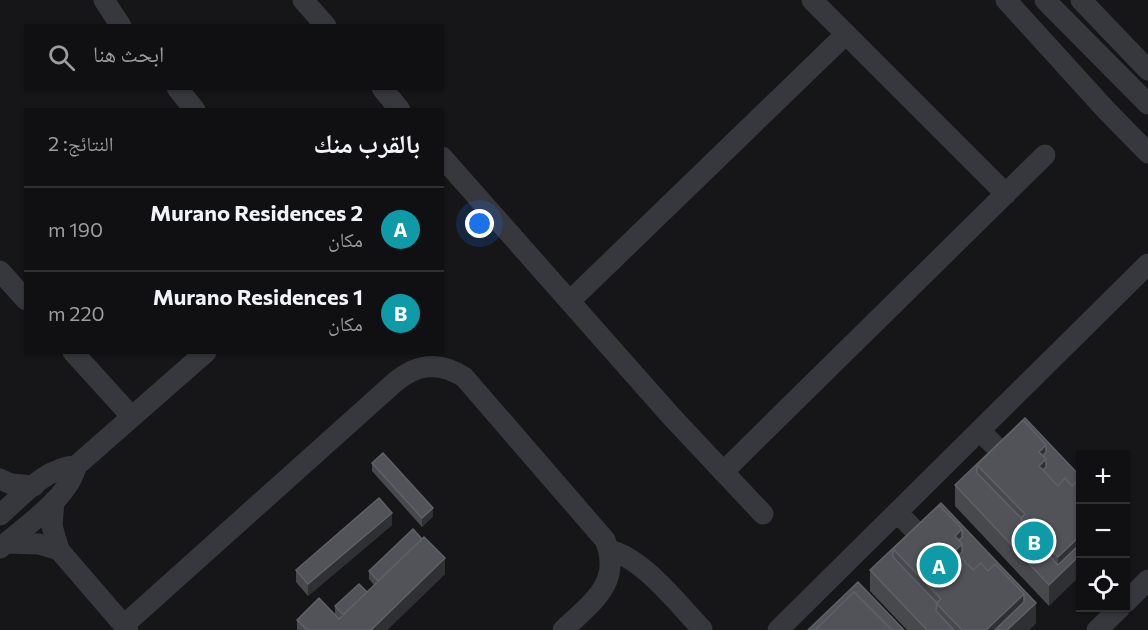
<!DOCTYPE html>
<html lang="ar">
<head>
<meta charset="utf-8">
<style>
  body { margin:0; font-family:Commissioner,"Noto Naskh Arabic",sans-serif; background:#1e1e20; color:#f1f3f6; direction:rtl }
  .controls { position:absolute; right:18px; bottom:18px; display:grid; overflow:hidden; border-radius:0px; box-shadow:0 2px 4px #0004 }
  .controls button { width:54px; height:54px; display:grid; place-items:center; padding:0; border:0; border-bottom:2px solid #303032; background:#101012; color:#f1f3f6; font:30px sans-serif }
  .you { position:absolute; left:480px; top:224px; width:21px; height:21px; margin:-15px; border:4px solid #fff; border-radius:50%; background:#1a73e8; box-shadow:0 0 0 9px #1a73e833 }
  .badge { display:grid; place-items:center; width:39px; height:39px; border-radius:50%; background:#b45309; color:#fff; font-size:20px; font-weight:700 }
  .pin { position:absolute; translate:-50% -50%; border:3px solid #fff; box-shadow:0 2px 6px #0006 }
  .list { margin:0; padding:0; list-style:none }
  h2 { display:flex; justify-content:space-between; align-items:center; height:78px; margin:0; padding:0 24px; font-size:26px }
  h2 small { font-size:20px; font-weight:400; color:#9c9d9f }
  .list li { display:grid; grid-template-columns:39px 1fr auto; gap:18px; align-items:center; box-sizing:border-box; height:84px; padding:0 24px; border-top:2px solid #303032 }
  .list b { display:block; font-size:22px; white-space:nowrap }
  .list p { margin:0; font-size:20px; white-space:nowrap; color:#9c9d9f }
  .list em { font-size:20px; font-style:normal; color:#9c9d9f }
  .icon { flex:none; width:33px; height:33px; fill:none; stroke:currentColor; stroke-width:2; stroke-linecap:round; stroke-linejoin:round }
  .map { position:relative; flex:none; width:1148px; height:630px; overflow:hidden; direction:ltr }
  .search { position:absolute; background:#101012; box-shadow:0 2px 4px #0004; left:24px; top:24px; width:420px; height:66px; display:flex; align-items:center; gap:15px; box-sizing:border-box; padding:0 21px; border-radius:0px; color:#9c9d9f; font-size:22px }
  .panel { position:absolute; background:#101012; box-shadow:0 2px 4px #0004; left:24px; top:108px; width:420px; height:246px; border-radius:0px; direction:rtl }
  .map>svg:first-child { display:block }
</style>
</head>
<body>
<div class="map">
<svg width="1148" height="630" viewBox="0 0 1148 630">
  <rect width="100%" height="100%" fill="#161618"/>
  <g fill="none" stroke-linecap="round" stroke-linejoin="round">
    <path stroke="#37383d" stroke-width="21" d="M104,0L121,26
      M303,0L326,26
      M812,0L1006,194
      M1006,0L1106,110L1148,153
      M1045,0L1148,104
      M1081,0L1148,70
      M177,88L195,110
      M382,88L400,110
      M442,157L671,416L763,514
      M0,271L26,300
      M570,301L846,34
      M73,352L132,417
      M980,431L1006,457
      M723,472L1045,155
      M0,479L11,484L34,486
      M54,501L52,526L59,550L128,630
      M897,512L924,540
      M0,515C22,496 46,467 76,466
      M6,543L39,544L59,550
      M0,548C24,527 70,497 76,466L206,352
      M609,550C643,558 678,604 702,629
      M1126,602L1148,580
      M124,625L394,383C416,364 439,361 464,377L605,540C623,583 591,603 563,630
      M778,630L1148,264
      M1097,630L1120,608"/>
  </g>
  <path fill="#47494d" d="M1025,418L1080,476L1049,606L955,506V485Z
    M372,463L433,516L422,527L372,471Z
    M941,503L1036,623L1029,630H907L870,591V570Z
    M392,525L308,596L296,582V570Z
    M369,571L445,574L387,630H297V620L339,619L335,615V606L367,592L374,585L369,579Z"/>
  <path fill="#2f3033" d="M1046,445V482L1039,474V452Z
    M433,508V516L422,527V518Z
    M392,513V525L308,596V584Z
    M962,529V567L955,559V536Z
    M1080,536V576L1049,606V585L1058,577V557Z
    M445,558V574L387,630H371Z
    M1024,594L1036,603V623L1029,630H986Z"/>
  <path fill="#525359" stroke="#5f6168" stroke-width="1.5" d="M1025,418L1080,476V480L1079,479L1072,486L1065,478L1058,486L1043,470L1046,467V459L1043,456L1046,452V445L1023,420L977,465V473L1021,518V526L1058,565L1080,544V555L1049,585L955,485Z
    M1023,420L1046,445L1039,452L1046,459L1039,466L1058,486L1065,478L1072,486L1079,479L1080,480V536L1058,557L1021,518L1025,514L977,465Z
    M383,453L433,508L422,518L372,463Z
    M379,498L392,513L308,584L296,570Z
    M941,503L1036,603L1007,630H995L1024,602V594L995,564L988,571L981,563L973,570L959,555L962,552V544L959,540L962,537V529L939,505L893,549V557L937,603L936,611L954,630H927L870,570Z
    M939,505L962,529L955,536L962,544L955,551L973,570L981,563L988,571L995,564L1024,594L986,630H962L936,603L941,599L893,549Z
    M413,529L422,539L378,581L369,571Z
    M424,537L445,558L371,630H307L297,620L319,598L339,619Z
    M858,582L904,630H892L854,592L815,630H808Z
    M359,584L367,592L343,615L335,606Z
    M854,592L892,630H815Z"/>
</svg>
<div class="controls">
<button>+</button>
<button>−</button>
<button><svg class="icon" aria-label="locate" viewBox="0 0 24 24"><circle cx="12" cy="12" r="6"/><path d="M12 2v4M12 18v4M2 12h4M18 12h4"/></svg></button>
</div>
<div class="you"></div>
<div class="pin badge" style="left:939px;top:565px;background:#0f9aa8">A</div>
<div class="pin badge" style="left:1034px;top:541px;background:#0f9aa8">B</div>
<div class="search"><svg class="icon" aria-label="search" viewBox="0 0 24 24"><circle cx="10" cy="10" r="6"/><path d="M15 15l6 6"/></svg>ابحث هنا</div>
<section class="panel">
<h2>بالقرب منك<small>النتائج: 2</small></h2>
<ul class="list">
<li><span class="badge" style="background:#0f9aa8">A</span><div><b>Murano Residences 2</b><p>مكان</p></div><em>190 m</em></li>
<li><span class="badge" style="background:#0f9aa8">B</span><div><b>Murano Residences 1</b><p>مكان</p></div><em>220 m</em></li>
</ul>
</section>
</div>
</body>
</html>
